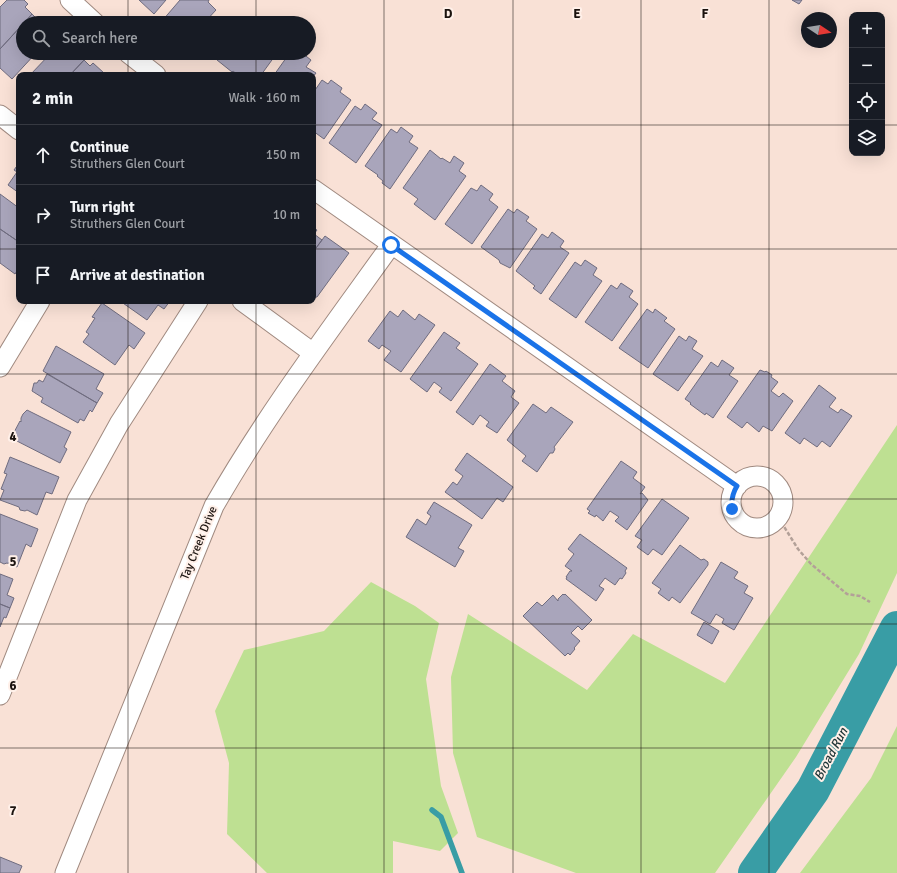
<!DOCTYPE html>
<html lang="en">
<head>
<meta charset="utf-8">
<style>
  body { margin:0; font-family:Signika,sans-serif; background:#242831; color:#f1f3f6 }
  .controls { position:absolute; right:12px; top:12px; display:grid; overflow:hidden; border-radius:8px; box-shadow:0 4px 16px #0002 }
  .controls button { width:36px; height:36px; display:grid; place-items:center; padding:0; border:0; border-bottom:1px solid #363941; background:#171b24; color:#f1f3f6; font:20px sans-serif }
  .compass { position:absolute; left:801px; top:12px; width:36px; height:36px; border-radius:50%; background:#171b24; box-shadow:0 4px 16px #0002; rotate:102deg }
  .stop { position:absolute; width:12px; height:12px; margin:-9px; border:3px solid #1a73e8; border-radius:50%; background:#fff }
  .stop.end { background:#1a73e8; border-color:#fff; box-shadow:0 1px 4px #0008 }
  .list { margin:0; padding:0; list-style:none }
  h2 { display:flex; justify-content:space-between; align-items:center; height:52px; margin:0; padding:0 16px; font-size:17px }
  h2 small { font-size:13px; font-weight:400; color:#9ea1a6 }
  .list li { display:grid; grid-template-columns:26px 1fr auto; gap:12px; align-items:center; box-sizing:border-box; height:60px; padding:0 16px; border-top:1px solid #363941 }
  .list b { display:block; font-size:15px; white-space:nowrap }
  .list p { margin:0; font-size:13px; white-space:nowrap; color:#9ea1a6 }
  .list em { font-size:13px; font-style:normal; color:#9ea1a6 }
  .icon { flex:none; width:22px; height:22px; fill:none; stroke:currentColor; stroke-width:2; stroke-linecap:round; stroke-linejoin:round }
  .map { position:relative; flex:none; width:897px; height:873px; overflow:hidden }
  .search { position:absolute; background:#171b24; box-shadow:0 4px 16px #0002; left:16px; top:16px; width:300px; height:44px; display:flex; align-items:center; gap:10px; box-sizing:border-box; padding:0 14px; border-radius:22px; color:#9ea1a6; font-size:15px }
  .panel { position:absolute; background:#171b24; box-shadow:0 4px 16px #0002; left:16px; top:72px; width:300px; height:232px; border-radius:8px }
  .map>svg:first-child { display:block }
</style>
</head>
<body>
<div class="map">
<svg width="897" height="873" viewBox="0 0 897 873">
  <rect width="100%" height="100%" fill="#f9e1d6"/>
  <path fill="#bee092" d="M897,425V573L859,654L796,757L715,873H576L477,837L453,753L451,677L468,614L587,690L633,634L725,683Z
    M371,582L415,606L439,623L426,679L441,786L458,833L440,851L393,841V873H267L227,834L229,763L215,711L244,650L324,631Z
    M897,726V873H800L871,778Z"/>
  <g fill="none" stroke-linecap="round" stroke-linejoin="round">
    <path stroke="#399da5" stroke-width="5.5" d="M432,810L441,817L462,873"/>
    <path stroke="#399da5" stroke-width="34" d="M755,873L813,790L897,628"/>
  </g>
  <path fill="#a9a5bb" stroke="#6f6c7f" d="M7,0H24L28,4L25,7L32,14L0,49V7Z
    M139,0H166L154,14Z
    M180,0H209L208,2L216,10L204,23H164L162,21Z
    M792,0H802L799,4Z
    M32,14L39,21L42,17L50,23H24Z
    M23,24V53H36L12,79L0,68V49Z
    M51,53H83L87,57L70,75H30Z
    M223,53H277L261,75H243L241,74L238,75L233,71L232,72L217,60Z
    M299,53H302L311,60L306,67L316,73L313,77V75H274L289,54L295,58Z
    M84,60L90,66L93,63L104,73L102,75H70Z
    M322,80L328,84L331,80L342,88L340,92L351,100L324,139L313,131V93Z
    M365,104L377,113L372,119L382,125L356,163L329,143L355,106L361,110Z
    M401,127L413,136L409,142L418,148L390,189L382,183L383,181L377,176L378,175L365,166L391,129L397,133Z
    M430,150L441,159L442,158L450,163L454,156L464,163L459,171L466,176L435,220L414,204L418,199L403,188Z
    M19,163V193L8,185L17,172L14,170Z
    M481,185L493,194L489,200L498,207L472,244L445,224L471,188L477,191Z
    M0,194L19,208V242L0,229Z
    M508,209L514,213L517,209L529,217L526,221L537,229L510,268L500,263L499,260L481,247Z
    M313,228L317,230L314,234L322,240L313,252Z
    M0,229L19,242V268L15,274L0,263Z
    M552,232L564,241L560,247L569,253L541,294L533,288L535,286L516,271L542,234L548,238Z
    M325,236L349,253L317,297H316L313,300V252Z
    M585,260L597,268L593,275L602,281L576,318L549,299L575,262L581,266Z
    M621,283L633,291L629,297L638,304L612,341L585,322L611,285L617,289Z
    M120,301H170L164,309L158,305L147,320Z
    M102,303L145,333L134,349L129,345L115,365L83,342L89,334L86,332L95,318L92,317Z
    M647,309L653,313L655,309L667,318L664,321L675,329L648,368L619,348Z
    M403,310L415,320L419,314L435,325L401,372L384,360L391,351L382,345L379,349L368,341L390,311L398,317Z
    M444,332L460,343L456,348L478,364L451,401L439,392L442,388L434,382L427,392L410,379Z
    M679,336L686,341L689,336L697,341L692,349L703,356L678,391L653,374Z
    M56,346L104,374L96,389L103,393L97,403L43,371Z
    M722,360L734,368L729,375L738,381L713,418L706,413L705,415L690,404L691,403L685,399L711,362L718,367Z
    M490,364L506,376L502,381L515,391L511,397L519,403L497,433L486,426L489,422L480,415L473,425L456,412Z
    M760,370L765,372L766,371L772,375L771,377L778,382L771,391L779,397L783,393L793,401L772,431L763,426L759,432L747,422L742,428L727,417Z
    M47,374L97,403L92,412L90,410L84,421L80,419L78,423L41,402L43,398L32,391L34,383H37L39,380L43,382Z
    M819,385L836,398L829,407L838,413L841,409L852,416L830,447L822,441L817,447L804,438L800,444L785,433Z
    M533,404L546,413L551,407L573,422L554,447L555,449L553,453H550L537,472L522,461L526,456L507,440Z
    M27,410L71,432L64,447L67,449L60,463L11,438L20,421L21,422V418L23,414Z
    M467,453L513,487L503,502L497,498L482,519L445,492L453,482L457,485L463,476L455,470Z
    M10,457L59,477L52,494L46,492L37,515L27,510L25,511L20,510L19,507L0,500L4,490L1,489L7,474L4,473Z
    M621,461L637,472L633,478L645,487L640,494L642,493L648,500L627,530L615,521L619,517L610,511L603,521L596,515L595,517L588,513L590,511L587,509Z
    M662,499L689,518L662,555L653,549L648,555L637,547L642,540L635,536Z
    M434,502L472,525L458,548L464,551L455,567L406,537L417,519L426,525L431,516L427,513Z
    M0,514L38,529L31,547L26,544L17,567L7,563L4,564L0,562Z
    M580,534L627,568L625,571L626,573L622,579L620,578L615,585L605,578L599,586L604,589L596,601L566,579L567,577H566L570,571H572L565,566L574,554L568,549Z
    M680,545L701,560L704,559L708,562V565L680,603L672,597L669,601L658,593L661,589L652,583Z
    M721,562L738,572L734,578L748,586L744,593L753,598L734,630L722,623L724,619L716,614L710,624L691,613Z
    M0,574L13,579L7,595L14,598L10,608L0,604Z
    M563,594L564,595L565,594L592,620L582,630L578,626L571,633L580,641L574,648L575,649L570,655L568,653L565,656L523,616L537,602L542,606L553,595L558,601V599Z
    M0,604L10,608L6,618L4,617L0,627Z
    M704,622L719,631L712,644L697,635Z
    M0,857L22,866L19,873H0Z"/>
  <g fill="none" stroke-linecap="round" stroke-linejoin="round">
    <defs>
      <path id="minor" d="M70,0L95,23
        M128,53L156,75
        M0,115L19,130
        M313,189L737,486
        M242,301L313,353
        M0,367L40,301
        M731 502a26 26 0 1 1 52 0a26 26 0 1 1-52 0Z
        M0,695L77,500L119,424L198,301
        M65,873L214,506C266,415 330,330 391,245"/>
    </defs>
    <use href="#minor" stroke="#a08a80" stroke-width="21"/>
    <path stroke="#b3a098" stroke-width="2.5" stroke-dasharray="4 2" stroke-linecap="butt" d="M778,517L798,549L811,564L847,594L860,596L870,602"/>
    <use href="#minor" stroke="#fff" stroke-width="19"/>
  </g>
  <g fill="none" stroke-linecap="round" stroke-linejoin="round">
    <path stroke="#1a73e8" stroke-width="5" d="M391,245L737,486C732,494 731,500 732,509"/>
  </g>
  <path fill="none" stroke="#1b130f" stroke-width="1" stroke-opacity="0.55" d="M128,0V23M256,0V23M384,0V873M513,0V873M641,0V873M769,0V873M128,53V75M256,53V75M0,125H19M313,125H852M882,125H897M0,249H19M313,249H897M128,301V873M256,301V873M0,374H897M0,499H897M0,624H897M0,748H897"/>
  <g text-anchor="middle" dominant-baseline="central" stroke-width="4" stroke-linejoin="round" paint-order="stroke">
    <g font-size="12" fill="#1b130f" stroke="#fff0e9">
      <text transform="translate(199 543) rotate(-68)">Tay Creek Drive</text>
    </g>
    <g font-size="13" font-style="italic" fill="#1f3537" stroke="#fff0e9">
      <text transform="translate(831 754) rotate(-62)">Broad Run</text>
    </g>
  </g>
  <g font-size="13" text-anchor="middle" font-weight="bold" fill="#1b130f" stroke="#fff0e9" stroke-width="4" stroke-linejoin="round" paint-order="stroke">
    <text x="448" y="18">D</text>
    <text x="577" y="18">E</text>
    <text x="705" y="18">F</text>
    <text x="13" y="441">4</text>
    <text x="13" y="566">5</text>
    <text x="13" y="690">6</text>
    <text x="13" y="815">7</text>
  </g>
</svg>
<div class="controls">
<button>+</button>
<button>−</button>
<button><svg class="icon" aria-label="locate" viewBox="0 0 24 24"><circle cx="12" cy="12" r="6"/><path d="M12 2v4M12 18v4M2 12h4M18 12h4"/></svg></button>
<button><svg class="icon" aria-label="layers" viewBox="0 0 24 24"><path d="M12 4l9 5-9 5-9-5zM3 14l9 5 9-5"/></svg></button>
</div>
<svg class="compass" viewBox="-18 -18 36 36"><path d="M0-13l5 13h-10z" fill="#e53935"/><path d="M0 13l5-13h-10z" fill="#9ea1a6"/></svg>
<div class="stop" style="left:391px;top:245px"></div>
<div class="stop end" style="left:732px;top:509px"></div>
<div class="search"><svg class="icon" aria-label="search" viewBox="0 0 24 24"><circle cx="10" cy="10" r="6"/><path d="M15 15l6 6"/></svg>Search here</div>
<section class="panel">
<h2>2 min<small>Walk · 160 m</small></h2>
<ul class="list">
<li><svg class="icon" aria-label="ahead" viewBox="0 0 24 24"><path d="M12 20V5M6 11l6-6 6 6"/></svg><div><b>Continue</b><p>Struthers Glen Court</p></div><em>150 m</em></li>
<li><svg class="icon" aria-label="right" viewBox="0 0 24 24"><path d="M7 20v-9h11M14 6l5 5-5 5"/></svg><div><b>Turn right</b><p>Struthers Glen Court</p></div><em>10 m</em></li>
<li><svg class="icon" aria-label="arrive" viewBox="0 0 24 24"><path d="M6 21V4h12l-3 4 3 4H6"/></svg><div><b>Arrive at destination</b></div></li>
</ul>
</section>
</div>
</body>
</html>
